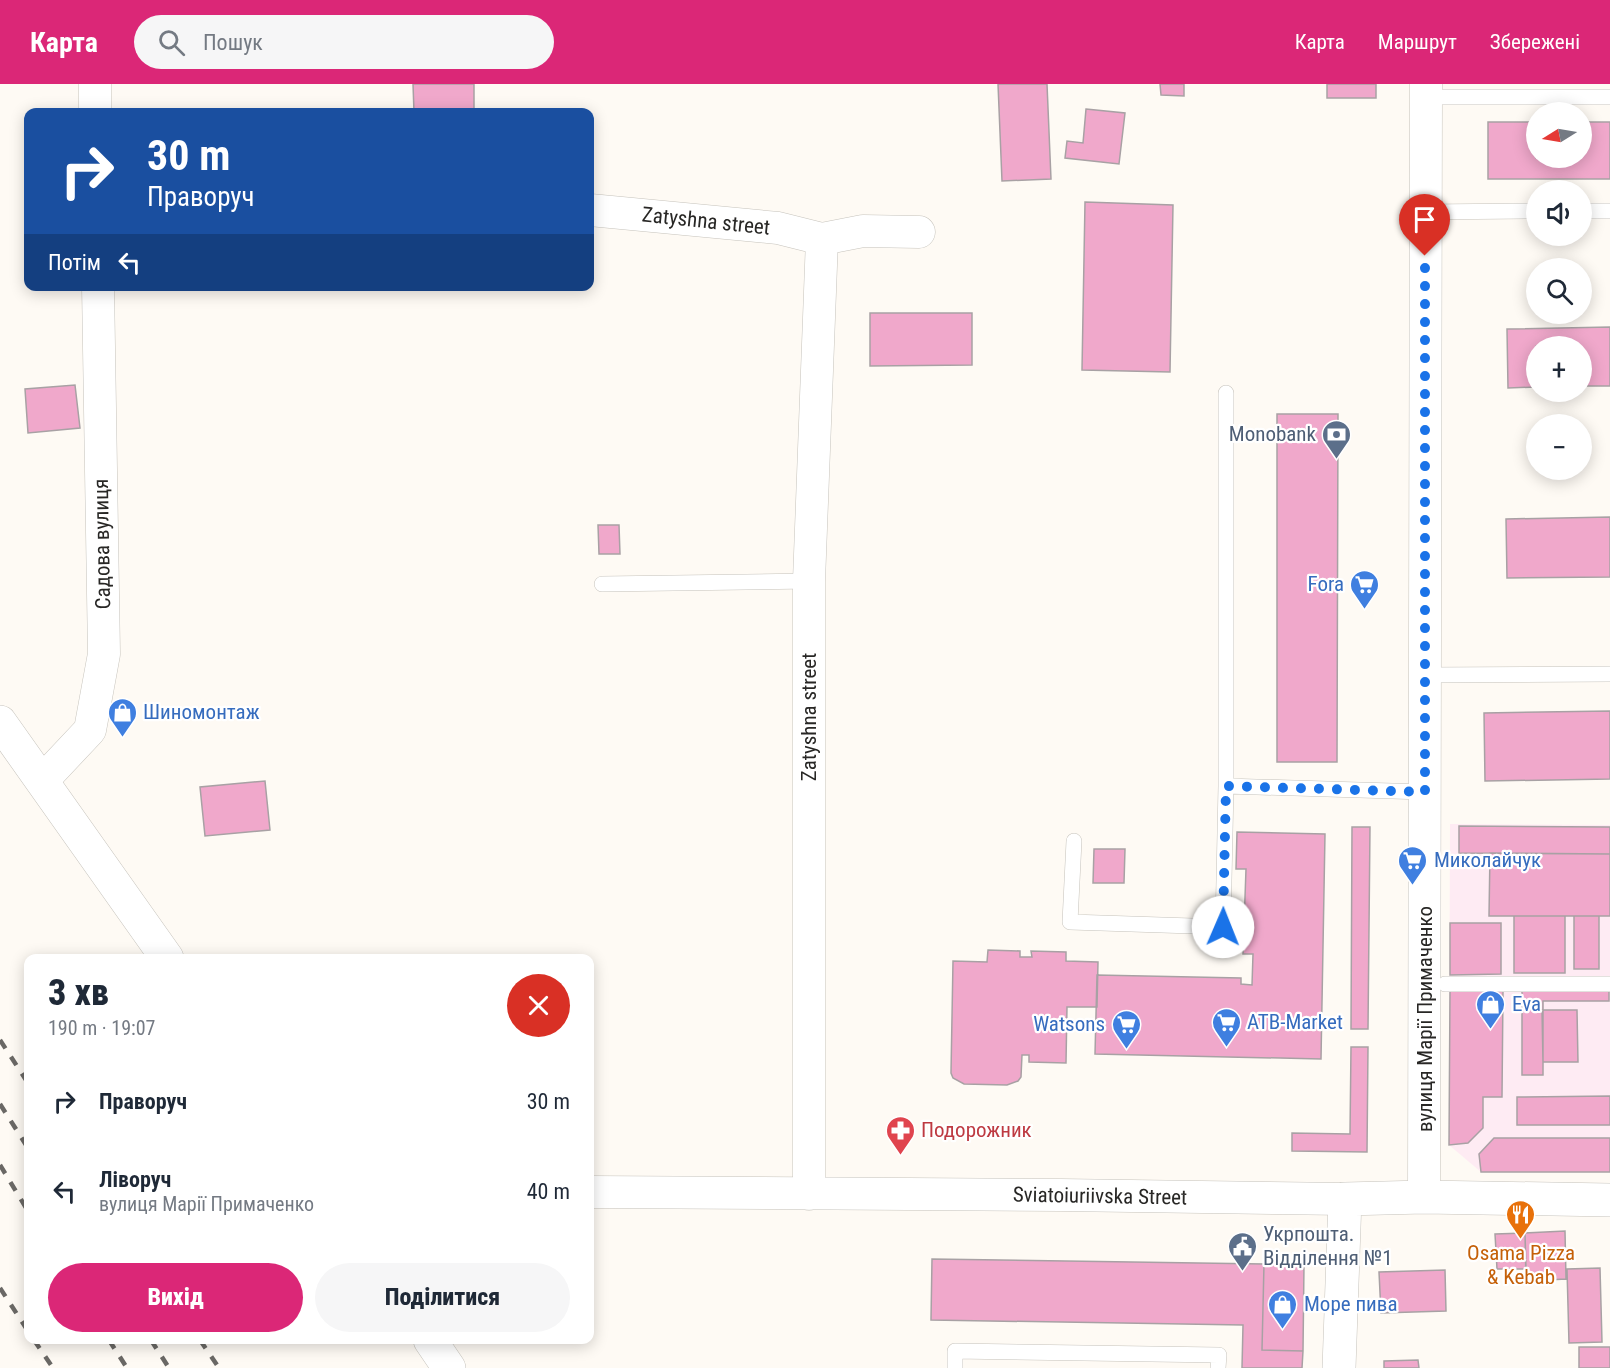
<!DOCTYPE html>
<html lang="uk">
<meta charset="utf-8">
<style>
body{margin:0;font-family:"Roboto Condensed",sans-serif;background:#f6f6f7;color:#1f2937;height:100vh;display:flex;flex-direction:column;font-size:22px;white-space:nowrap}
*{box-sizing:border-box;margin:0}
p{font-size:20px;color:#747a83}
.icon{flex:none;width:33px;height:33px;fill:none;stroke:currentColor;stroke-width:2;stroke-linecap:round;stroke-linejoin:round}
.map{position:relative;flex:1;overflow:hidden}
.details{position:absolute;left:24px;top:870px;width:570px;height:390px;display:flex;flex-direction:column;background:#fff;border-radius:12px;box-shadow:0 3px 15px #0003}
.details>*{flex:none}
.guide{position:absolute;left:24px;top:24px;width:570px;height:183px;border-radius:12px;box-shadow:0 3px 15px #0003;background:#1a4fa0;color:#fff;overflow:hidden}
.needle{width:39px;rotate:259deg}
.buttons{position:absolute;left:1526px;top:18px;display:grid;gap:12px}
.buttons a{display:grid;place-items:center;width:66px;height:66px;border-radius:50%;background:#fff;box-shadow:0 3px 15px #0003;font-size:30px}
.pin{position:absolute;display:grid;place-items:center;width:51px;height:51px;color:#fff;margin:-62px -26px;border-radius:50% 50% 50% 0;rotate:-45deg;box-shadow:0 0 6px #0007}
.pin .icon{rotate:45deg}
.me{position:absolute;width:66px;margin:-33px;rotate:1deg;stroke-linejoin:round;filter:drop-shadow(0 0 4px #0008)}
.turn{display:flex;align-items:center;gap:21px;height:126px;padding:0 24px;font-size:27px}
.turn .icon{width:78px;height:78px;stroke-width:2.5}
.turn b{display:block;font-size:42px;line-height:51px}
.then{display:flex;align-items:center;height:57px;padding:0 24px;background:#0003;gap:12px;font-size:22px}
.round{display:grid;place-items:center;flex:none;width:63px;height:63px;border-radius:32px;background:#f6f6f7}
.headline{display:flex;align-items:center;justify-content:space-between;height:102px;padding:0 24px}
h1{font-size:36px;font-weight:800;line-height:45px}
.button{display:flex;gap:12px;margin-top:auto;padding:12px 24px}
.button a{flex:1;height:69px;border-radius:36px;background:#db2777;color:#fff;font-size:24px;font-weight:800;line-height:69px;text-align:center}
.button a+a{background:#f6f6f7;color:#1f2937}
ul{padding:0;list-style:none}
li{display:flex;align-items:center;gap:18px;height:90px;padding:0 24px}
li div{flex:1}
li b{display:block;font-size:22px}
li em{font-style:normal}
header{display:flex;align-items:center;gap:36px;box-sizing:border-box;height:84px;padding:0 30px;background:#db2777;color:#fff}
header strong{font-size:28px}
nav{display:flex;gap:33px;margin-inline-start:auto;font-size:21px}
.search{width:420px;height:54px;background:#f6f6f7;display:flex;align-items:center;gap:15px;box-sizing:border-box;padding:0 21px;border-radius:33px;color:#747a83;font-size:22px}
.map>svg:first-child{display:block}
.commercial{fill:#feebf3}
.building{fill:#f0a8cb;stroke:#a8a1a4;stroke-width:1.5}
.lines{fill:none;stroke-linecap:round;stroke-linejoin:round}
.lane-casing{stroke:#c6c3bc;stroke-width:16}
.street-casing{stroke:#c6c3bc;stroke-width:33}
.secondary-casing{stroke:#c6c3bc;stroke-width:34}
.lane{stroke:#fff;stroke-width:15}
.street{stroke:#fff;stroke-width:32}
.secondary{stroke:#fff;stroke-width:33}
.rail{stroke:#6a6865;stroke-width:4.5;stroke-dasharray:10 10;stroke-linecap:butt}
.route{stroke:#1a73e8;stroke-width:10;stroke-dasharray:0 18}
.labels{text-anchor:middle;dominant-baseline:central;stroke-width:4.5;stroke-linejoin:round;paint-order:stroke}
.street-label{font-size:21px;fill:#282725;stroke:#fff}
.service-label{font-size:21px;fill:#4e5e75;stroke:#fff;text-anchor:end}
.shop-label{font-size:21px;fill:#366cbe;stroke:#fff;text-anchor:start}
.health-label{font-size:21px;fill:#be3a42;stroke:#fff;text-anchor:start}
.food-label{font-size:21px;fill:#c56008;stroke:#fff}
</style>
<header>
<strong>Карта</strong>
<div class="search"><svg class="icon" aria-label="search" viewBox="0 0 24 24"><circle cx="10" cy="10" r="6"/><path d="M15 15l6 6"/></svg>Пошук</div>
<nav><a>Карта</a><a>Маршрут</a><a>Збережені</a></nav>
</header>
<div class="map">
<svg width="1610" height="1284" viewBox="0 0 1610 1284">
<rect width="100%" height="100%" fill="#fefaf4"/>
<!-- commercial -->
<path class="commercial" d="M1450,740l160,1v347h-129l-32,-27z"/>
<!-- building -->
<path class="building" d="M413,0h61v28h-60z
M998,0h49l4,95 -49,2z
M1160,0h24v12l-23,-1z
M1327,0h49v14h-49z
M1086,25l39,4 -6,51 -54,-6 2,-17 16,2z
M1488,38h48v36h45v-36h29v57h-122z
M1085,118l88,3 -3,167 -88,-2z
M870,229h102v52l-102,1z
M1610,243v59h-29v-40h-45v41l-28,1 -1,-59z
M75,301l5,43 -52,5 -3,-44z
M1277,330h61l-1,348h-60z
M1610,433v60l-103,1 -1,-59z
M598,441h21l1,29h-21z
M1610,627v68l-125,2 -1,-68z
M265,697l5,49 -65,6 -5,-49z
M1459,742l151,1v27l-151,-1z
M1352,743h18l-2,202h-17z
M1237,748l88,2 -4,225 -226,-5 2,-79 144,3v6l11,1 1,-31h-10l3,-85h-10z
M1094,765h31l-1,34h-31z
M1490,769l120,1v62h-121z
M1514,832h51v57h-51z
M1574,832h25v53h-25z
M1450,839h51v51l-51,1z
M988,866l32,1v6h12l-1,-6 35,1v9l32,1 -1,45h-30l-1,56 -37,-1v-7h-7l-1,22 -3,4 -11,4 -43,-1 -11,-6 -2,-5 2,-112 34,1z
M1522,905h87v12h-66v74h-21z
M1450,907h53l-1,106h-19v31l-15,15 -19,2z
M1542,926h35l1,52h-35z
M1351,963h17l-1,105 -75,-1v-18l58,1z
M1610,1012v29h-93v-28z
M1494,1054h116v34h-129l-2,-18z
M1565,1147l1,48 -40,2 -1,-48z
M1525,1149l1,36h-29l-2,-35z
M932,1175l332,5 -2,86 41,1 -1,17h-60l1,-43 -312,-5z
M1264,1180l40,1 -1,86 -41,-1z
M1600,1184l2,74 -33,1 -2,-74z
M1445,1186l1,41 -65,2 -2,-41z
M1579,1263h31v21h-31z
M1418,1276l1,8h-35v-7z"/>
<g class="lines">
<defs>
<path id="lane" d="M1426,13h184
M1581,127h29
M1425,128l111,-1
M1226,309v393l199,6
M602,500l207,-3
M1425,591l185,-1
M1074,757l-4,81 153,5 3,-141
M1445,900h165
M955,1284v-17l264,4 -1,13"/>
<path id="street" d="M95,0v28
M590,126l188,18 44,11 41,-8 56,1
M42,697l48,-51 14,-76 -6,-368
M590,1108l471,3 284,4
M809,1110v-613l13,-342
M1424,1113l2,-1113"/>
<path id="secondary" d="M0,638l167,236
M430,1256l19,28
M1339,1284l6,-169 79,-2 186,3"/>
</defs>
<!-- lane casing -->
<use href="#lane" class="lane-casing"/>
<!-- street casing -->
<use href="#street" class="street-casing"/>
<!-- secondary casing -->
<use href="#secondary" class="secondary-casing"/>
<!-- lane -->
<use href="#lane" class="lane"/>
<!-- street -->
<use href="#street" class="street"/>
<!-- secondary -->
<use href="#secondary" class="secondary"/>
<!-- rail -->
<path class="rail" d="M0,956l28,43
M0,1020l28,44
M0,1081l28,46
M0,1204l28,43
M34,1256l19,28
M109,1256l18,28
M151,1256l18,28
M200,1256l19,28"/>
</g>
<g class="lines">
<!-- route -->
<path class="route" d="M1223,843l3,-141 199,6v-536"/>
</g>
<!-- icons -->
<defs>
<symbol id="bank-pin" viewBox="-11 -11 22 30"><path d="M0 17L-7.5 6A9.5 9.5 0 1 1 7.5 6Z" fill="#5c6f8a" stroke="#fff"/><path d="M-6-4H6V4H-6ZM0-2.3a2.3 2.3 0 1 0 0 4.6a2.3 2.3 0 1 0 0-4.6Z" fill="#fff"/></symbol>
<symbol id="supermarket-pin" viewBox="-11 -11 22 30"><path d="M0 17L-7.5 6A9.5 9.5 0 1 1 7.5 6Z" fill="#3f7fe0" stroke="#fff"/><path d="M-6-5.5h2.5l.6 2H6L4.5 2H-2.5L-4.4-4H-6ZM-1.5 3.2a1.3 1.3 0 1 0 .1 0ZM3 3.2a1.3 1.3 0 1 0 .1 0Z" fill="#fff"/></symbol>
<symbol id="shop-pin" viewBox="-11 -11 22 30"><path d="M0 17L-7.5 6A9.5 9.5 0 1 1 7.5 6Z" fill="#3f7fe0" stroke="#fff"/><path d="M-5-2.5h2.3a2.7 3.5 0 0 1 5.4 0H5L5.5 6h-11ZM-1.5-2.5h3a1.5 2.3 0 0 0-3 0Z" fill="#fff"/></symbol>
<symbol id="pharmacy-pin" viewBox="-11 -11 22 30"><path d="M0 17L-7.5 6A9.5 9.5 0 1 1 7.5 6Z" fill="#e0444e" stroke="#fff"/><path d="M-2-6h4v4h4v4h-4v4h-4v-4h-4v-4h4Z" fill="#fff"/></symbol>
<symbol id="restaurant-pin" viewBox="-11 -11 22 30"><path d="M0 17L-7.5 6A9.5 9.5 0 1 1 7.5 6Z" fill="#e8710a" stroke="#fff"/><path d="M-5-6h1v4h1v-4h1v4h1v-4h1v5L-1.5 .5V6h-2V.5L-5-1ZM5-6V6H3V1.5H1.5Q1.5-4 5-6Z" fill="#fff"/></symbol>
<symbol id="civic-pin" viewBox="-11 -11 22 30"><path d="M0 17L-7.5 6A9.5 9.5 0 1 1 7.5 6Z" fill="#5c6f8a" stroke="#fff"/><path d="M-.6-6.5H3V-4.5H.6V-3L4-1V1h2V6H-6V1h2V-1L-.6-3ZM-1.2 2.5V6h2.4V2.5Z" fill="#fff"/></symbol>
</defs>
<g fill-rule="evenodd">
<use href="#bank-pin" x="1320" y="334" width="33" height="45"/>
<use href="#supermarket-pin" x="1348" y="484" width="33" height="45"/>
<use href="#shop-pin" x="106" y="612" width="33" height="45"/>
<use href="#supermarket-pin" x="1396" y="760" width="33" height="45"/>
<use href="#shop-pin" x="1474" y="904" width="33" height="45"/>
<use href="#supermarket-pin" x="1210" y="922" width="33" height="45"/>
<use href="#supermarket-pin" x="1110" y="924" width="33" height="45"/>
<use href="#pharmacy-pin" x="884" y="1030" width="33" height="45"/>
<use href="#restaurant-pin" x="1504" y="1114" width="33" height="45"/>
<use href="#civic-pin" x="1226" y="1146" width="33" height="45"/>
<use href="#shop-pin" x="1266" y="1204" width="33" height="45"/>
</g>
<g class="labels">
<!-- street labels -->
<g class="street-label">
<text transform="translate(706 137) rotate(6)">Zatyshna street</text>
<text transform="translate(102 460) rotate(-91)">Садова вулиця</text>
<text transform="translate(809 633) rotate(-90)">Zatyshna street</text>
<text transform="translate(1425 935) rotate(-90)">вулиця Марії Примаченко</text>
<text transform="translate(1100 1112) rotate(1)">Sviatoiuriivska Street</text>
</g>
<!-- service labels -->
<g class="service-label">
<text x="1316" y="350">Monobank</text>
<text x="1263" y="1150" text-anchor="start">Укрпошта.<tspan x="1263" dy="24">Відділення №1</tspan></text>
</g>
<!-- shop labels -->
<g class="shop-label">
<text x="1344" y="500" text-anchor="end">Fora</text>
<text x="143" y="628">Шиномонтаж</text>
<text x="1434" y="776">Миколайчук</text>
<text x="1512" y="920">Eva</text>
<text x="1247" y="938">ATB-Market</text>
<text x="1105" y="940" text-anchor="end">Watsons</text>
<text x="1304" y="1220">Море пива</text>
</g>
<!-- health labels -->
<g class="health-label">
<text x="921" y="1046">Подорожник</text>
</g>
<!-- food labels -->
<g class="food-label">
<text x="1521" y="1169">Osama Pizza<tspan x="1521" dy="24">&amp; Kebab</tspan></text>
</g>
</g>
</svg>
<div class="buttons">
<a><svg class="needle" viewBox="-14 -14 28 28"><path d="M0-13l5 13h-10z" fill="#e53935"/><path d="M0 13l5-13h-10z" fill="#747a83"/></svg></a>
<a><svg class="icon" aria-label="sound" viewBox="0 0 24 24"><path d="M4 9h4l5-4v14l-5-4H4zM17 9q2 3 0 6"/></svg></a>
<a><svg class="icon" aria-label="search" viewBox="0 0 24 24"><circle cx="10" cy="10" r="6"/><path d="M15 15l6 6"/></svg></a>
<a>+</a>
<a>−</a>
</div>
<div class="pin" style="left:1425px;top:172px;background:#d93025"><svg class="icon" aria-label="arrive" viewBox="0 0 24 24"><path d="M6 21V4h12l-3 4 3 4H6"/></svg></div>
<svg class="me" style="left:1223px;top:843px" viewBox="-20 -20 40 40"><circle r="19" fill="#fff"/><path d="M0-13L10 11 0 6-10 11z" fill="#1a73e8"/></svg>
<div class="guide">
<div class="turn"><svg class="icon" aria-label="right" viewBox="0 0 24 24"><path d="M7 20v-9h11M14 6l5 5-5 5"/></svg><div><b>30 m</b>Праворуч</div></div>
<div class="then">Потім<svg class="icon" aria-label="left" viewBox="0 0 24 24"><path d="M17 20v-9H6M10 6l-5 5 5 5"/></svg></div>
</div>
<section class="details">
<div class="headline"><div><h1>3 хв</h1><p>190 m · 19:07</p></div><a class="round" style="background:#d93025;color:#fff"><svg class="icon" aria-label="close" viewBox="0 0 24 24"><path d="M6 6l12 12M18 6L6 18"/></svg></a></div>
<ul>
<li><svg class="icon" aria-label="right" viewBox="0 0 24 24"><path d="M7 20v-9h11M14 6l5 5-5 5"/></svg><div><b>Праворуч</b></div><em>30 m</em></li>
<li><svg class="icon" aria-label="left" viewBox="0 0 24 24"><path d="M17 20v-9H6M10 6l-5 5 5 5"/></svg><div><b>Ліворуч</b><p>вулиця Марії Примаченко</p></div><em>40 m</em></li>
</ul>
<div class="button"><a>Вихід</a><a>Поділитися</a></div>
</section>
</div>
